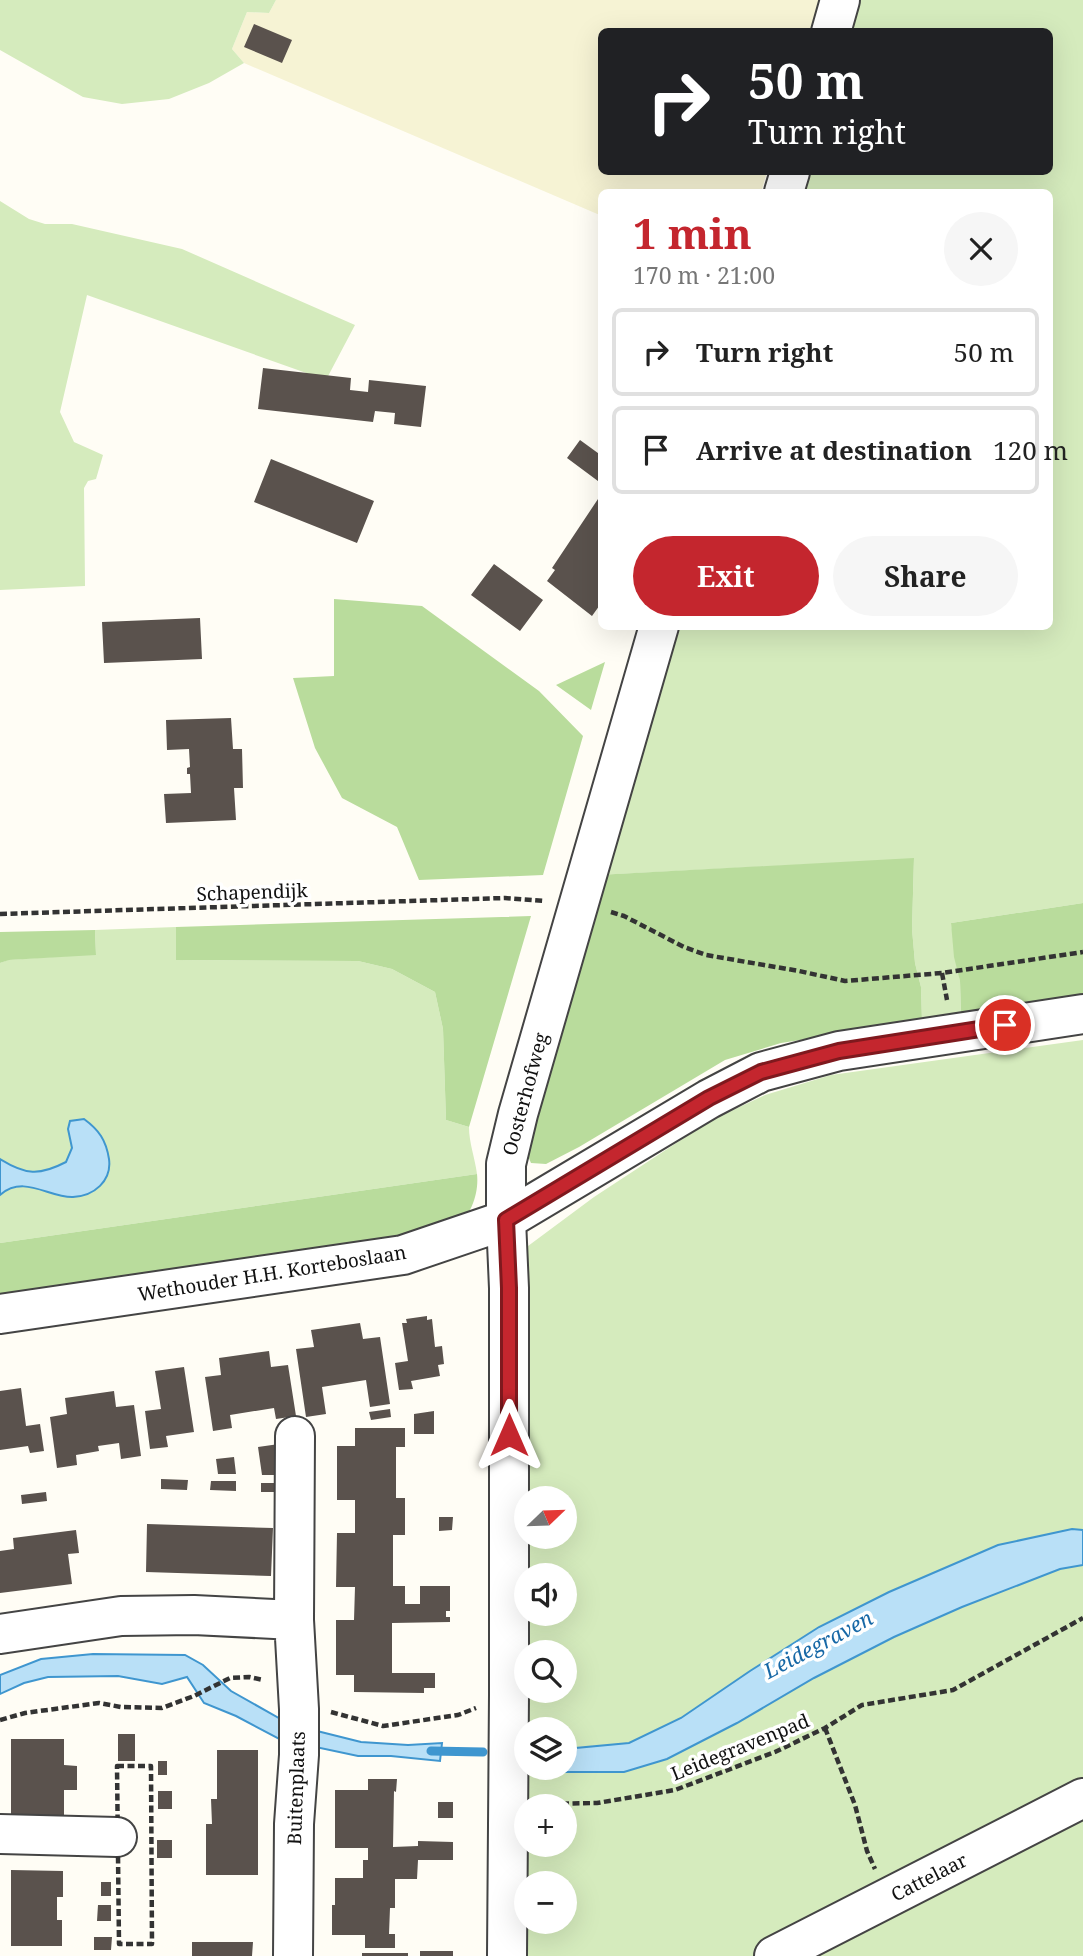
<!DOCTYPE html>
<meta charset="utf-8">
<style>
body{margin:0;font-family:"Noto Serif",serif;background:#f6f6f6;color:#222;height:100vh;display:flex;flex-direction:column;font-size:26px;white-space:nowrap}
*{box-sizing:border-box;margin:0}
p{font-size:23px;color:#767676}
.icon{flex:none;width:38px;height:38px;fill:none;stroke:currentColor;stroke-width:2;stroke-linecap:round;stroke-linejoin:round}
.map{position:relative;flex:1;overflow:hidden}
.panel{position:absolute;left:598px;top:189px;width:455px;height:441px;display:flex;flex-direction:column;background:#fff;border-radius:10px;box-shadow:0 7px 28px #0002}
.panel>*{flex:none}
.banner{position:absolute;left:598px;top:28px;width:455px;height:147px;border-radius:10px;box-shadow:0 7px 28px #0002;background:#202124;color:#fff;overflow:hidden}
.needle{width:46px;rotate:67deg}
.buttons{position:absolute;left:514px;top:1486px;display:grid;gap:14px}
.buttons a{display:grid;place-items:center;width:63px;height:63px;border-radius:50%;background:#fff;box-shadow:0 7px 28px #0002;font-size:35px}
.pin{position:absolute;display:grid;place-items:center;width:60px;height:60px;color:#fff;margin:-30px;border:4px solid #fff;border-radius:50%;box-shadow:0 2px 7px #0007}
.me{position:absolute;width:77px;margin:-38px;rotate:0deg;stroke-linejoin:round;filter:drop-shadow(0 0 5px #0008)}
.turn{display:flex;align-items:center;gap:24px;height:147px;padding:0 35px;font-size:32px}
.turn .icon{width:91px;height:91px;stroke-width:2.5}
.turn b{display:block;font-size:49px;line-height:60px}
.round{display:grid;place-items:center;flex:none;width:74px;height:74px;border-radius:37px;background:#f6f6f6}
.summary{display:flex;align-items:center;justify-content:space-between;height:119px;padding:0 35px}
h1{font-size:42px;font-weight:700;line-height:52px;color:#c4262e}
.cta{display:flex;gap:14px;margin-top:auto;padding:14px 35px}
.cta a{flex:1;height:80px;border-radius:42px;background:#c4262e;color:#fff;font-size:28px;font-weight:700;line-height:80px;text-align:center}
.cta a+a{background:#f6f6f6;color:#222}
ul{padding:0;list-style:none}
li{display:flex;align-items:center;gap:21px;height:88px;margin:0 14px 10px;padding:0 21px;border:4px solid #e0e0e0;border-radius:10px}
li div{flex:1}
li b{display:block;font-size:26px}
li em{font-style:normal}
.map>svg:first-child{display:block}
.farmland{fill:#f6f3d4}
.green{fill:#d5ebbd;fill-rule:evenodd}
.forest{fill:#b9dc9c}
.water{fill:#b9e0f7;stroke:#3f96cf;stroke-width:2}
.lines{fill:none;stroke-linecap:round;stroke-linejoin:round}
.stream{stroke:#3f96cf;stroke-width:9}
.building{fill:#5a524d}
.minor-casing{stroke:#444;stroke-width:42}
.path{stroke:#333;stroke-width:4.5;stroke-dasharray:7 3.5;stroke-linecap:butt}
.minor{stroke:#fff;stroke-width:38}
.route-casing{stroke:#7f191e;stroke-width:18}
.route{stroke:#c4262e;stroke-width:12}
.labels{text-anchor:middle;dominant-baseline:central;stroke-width:7;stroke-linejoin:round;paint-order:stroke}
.street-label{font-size:19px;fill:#111;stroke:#fff}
.water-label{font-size:21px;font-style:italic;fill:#1768a6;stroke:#fff}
</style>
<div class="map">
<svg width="1083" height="1956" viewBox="0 0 1083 1956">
<rect width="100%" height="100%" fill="#fffdf5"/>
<!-- farmland -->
<path class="farmland" d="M276,0h548l-11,31 -211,1v140h165l-6,20h-159v24l-358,-153 -12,-14 15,-37 22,1z"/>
<!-- green -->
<path class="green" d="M0,0h276l-7,13 -22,-1 -15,37 12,14 -35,20 -40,16 -47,5 -39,-7 -83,-47z
M848,0h235v903l-132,20 9,58 1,34 -39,6 -1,-34 -6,-24 -3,-34 2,-70 -317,16 69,-248 384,-1v-434h-264l5,-20h259v-140l-212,-1z
M0,201l29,18 16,5h27l110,25 173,76 -29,55 -239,-85 -27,117 14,30 29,13 -7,24 -8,2 -4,7 1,98 -85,4z
M176,927l1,33 181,1 34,8 43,23 8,37 3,91 23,7c0,16 6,31 8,47l-477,69v-48l5,-5 18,-4 69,7 -24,-64 4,19 -6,14c-27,14 -40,13 -66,-3v-196l8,-3 88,-6 -1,-24z
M1083,1040v490l-11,-1 -74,16 -109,47 -70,35 -69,44 -69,47 -52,25 -64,5v-19h-38l-3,-480 70,-52 93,-61 29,-18 49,-23 66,-20zM527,1498h38v38h-38zM527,1575h38v39h-38zM527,1652h38v38h-38z
M1083,1565v391h-567l3,-177 22,-9 1,2 125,-13 70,-36 77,-45 80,-41 68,-30 98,-38zM527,1806h38v38h-38zM527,1883h38v39h-38z"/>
<!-- forest -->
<path class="forest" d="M334,599l88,7 117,85 44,45 -40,139 -124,5 -22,-53 -55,-29 -27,-50 -22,-70 41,-2z
M605,662l-14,48 -35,-25z
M914,858l-2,71 3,34 6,24 1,34 -141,22 -56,17 -146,87 -33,17 -15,-1 -7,-16 73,-272z
M1083,903v95l-122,17 -1,-34 -6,-24 -3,-34z
M531,916l-62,211 -23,-7 -3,-91 -8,-37 -43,-23 -34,-8 -182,-1v-33z
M95,930l1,25 -87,5 -9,3v-31z
M477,1174c2,18 -5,42 -22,52 -8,5 -19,7 -28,10l-427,64v-57z"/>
<!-- water -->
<path class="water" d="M84,1119c15,11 22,21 25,40 3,22 -15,37 -36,38 -24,1 -49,-23 -73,-2v-36c26,16 39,17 66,3l6,-14 -4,-19 2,-8z
M1072,1529l11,1v35l-23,4 -98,38 -68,30 -80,41 -77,45 -70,36 -43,13h-82l-1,-4h24v-19l64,-6 52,-25 69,-47 69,-44 70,-35 109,-47z
M93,1654l92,1 18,10 28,26 53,30 -1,20 -47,-25 -32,-13 -17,-26 -25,7 -44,-8 -70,1 -24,6 -24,11v-19l41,-16z
M305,1728l56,14 47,3 34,-2 -2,18 -49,-5h-33l-52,-11z"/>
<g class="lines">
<!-- stream -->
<path class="stream" d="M431,1751l52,1"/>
</g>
<!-- building -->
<path class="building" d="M254,24l38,16 -10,23 -38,-16z
M263,368l88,10 -1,12 18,2 1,-12 57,6 -5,41 -27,-3 1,-11 -20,-2 -2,11 -115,-13z
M580,440l22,16v28l-35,-26z
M271,459l103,42 -17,42 -103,-41z
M598,499l4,4v99l-10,14 -45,-35 8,-11 -3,-2z
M494,564l49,36 -23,31 -49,-36z
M200,618l2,41 -98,4 -2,-41z
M231,718l2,31h9l1,39h-9l2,32 -70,3 -2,-29 27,-1 -1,-19h-3v-6l3,-1 -1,-18 -22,1 -1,-30z
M427,1316v4l5,-1 3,28 7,-1 2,18 -6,1 2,11 -29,5 2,8 -14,1 -4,-27 13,-2 -6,-38h5l-1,-4z
M360,1323l3,16 17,-2 10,67 -20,3 -4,-27 -44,7 4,27 -20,3 -10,-68 18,-2 -3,-17z
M269,1351l2,16 17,-2 8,51 -20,3 -2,-11 -44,7 2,13 -19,3 -8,-54 16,-2 -2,-17z
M184,1367l10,65 -28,4 2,11 -18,2 -5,-38 16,-2 -6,-38z
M21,1388l5,38 14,-2 4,27 -14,2 -2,-7 -28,4v-59z
M114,1391l2,16 18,-2 7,51 -20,3 -2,-16 -21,3 1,5 -23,4 1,10 -20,3 -7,-51 17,-3 -2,-16z
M390,1409l1,8 -20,3 -2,-8z
M434,1411v23h-20v-20z
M355,1428h50v19h-9v51h9v37h-12v51h12v18h15v-18h30v25h-4v6h4v5l-58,1v50h43v15h-11v5l-70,-1v-17h-18v-55h18l1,-33h-19l1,-54h18v-33h-18v-54h18z
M286,1443v32h-24l-4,-28z
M234,1457l2,17h-18l-2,-15z
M161,1479l27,1 -1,10 -26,-1z
M211,1481h25v10l-26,-1z
M261,1483h13v9h-13z
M46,1492l1,9 -25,3 -1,-9z
M439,1517h14l-1,13 -13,1z
M147,1524l126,4 -2,48 -125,-4z
M76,1530l3,23 -11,1 4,30 -72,9v-42l14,-2 -1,-11z
M118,1734h17v27h-17z
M11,1739h53v26l13,1v24h-13v26l-53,-1z
M217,1750h41v125h-52v-51h6l-1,-25h6z
M158,1761h9v14h-9z
M368,1779h29l-1,13 -2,-1 -1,56 25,-1v-5l35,1v18h-35l-1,19h-22v29h-5l-1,26h6v14h-30v-13h-33v-30h3v-27h28v-18h5v-12h-33v-58h33z
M158,1791h14v18h-14z
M438,1802h15v16h-15z
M157,1840h15v18h-15z
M11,1870l52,1v26h-6v23h5v26h-51z
M101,1882h10v14h-10z
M98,1905h13v16h-14z
M94,1937h18l-1,13h-17z
M192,1942h61l-1,14h-60z
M420,1951h33v5h-33z
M362,1953h46v3h-46z"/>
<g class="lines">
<defs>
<path id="minor" d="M831,32l9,-32
M784,192l6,-20
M0,1314l403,-59 103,-35 203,-121 52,-27 78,-21 244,-37
M0,1634l121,-18 73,-1 100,5
M0,1834l117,3
M293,1956l1,-132 5,-69v-46l-5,-89 1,-184
M507,1956l2,-261v-407l-3,-68v-56l12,-50 141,-488
M774,1956l309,-158"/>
</defs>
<!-- minor casing -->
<use href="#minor" class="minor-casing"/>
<!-- path -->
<path class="path" d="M611,912l13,4 60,31 22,8 93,16 46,10 97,-8 141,-21
M0,914l505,-16 39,3
M942,973l5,27
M331,1712l52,14 75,-11 18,-7
M0,1720l25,-7 74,-10 22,4 41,1 32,-12 36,-18 19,-1 14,3
M825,1728l30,77 12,46 8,18
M117,1766h34l1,178h-33z
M541,1804l56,-1 78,-13 100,-38 50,-24 37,-23 91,-15 130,-72"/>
<!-- minor -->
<use href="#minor" class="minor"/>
</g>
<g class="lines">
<defs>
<path id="route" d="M509,1435v-147l-3,-68 203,-122 52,-26 78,-21 166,-26"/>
</defs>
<!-- route casing -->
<use href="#route" class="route-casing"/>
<!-- route -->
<use href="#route" class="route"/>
</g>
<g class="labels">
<!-- street labels -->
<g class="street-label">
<text transform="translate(252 892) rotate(-2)">Schapendijk</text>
<text transform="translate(525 1094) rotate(-75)">Oosterhofweg</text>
<text transform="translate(272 1273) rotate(-9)">Wethouder H.H. Korteboslaan</text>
<text transform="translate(740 1747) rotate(-22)">Leidegravenpad</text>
<text transform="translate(296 1788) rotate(-88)">Buitenplaats</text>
<text transform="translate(929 1877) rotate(-27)">Cattelaar</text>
</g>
<!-- water labels -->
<g class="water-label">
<text transform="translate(818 1644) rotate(-28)">Leidegraven</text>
</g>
</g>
</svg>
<div class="buttons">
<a><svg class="needle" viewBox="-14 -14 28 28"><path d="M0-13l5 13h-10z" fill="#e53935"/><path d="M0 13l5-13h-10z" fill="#767676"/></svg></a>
<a><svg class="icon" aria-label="sound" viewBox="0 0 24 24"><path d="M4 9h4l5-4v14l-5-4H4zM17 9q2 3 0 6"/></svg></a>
<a><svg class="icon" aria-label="search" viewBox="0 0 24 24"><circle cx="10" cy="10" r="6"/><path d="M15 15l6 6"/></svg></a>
<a><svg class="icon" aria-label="layers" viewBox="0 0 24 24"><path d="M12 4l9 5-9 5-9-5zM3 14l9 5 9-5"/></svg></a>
<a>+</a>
<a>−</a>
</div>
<div class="pin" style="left:1005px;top:1025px;background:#d93025"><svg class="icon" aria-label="arrive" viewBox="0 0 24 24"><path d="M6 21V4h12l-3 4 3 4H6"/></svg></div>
<svg class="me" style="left:509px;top:1435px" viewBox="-20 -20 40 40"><path d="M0-17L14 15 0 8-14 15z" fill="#c4262e" stroke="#fff" stroke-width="4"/></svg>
<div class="banner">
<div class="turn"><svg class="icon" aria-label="right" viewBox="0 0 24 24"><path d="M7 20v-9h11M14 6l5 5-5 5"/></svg><div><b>50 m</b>Turn right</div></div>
</div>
<section class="panel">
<div class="summary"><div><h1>1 min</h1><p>170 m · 21:00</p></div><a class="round"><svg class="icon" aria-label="close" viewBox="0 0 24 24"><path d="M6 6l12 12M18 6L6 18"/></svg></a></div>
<ul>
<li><svg class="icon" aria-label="right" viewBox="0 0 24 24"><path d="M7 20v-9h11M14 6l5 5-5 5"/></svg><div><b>Turn right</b></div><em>50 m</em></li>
<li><svg class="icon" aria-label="arrive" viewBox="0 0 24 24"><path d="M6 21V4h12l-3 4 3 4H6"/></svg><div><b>Arrive at destination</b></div><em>120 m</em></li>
</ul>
<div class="cta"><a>Exit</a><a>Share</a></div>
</section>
</div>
